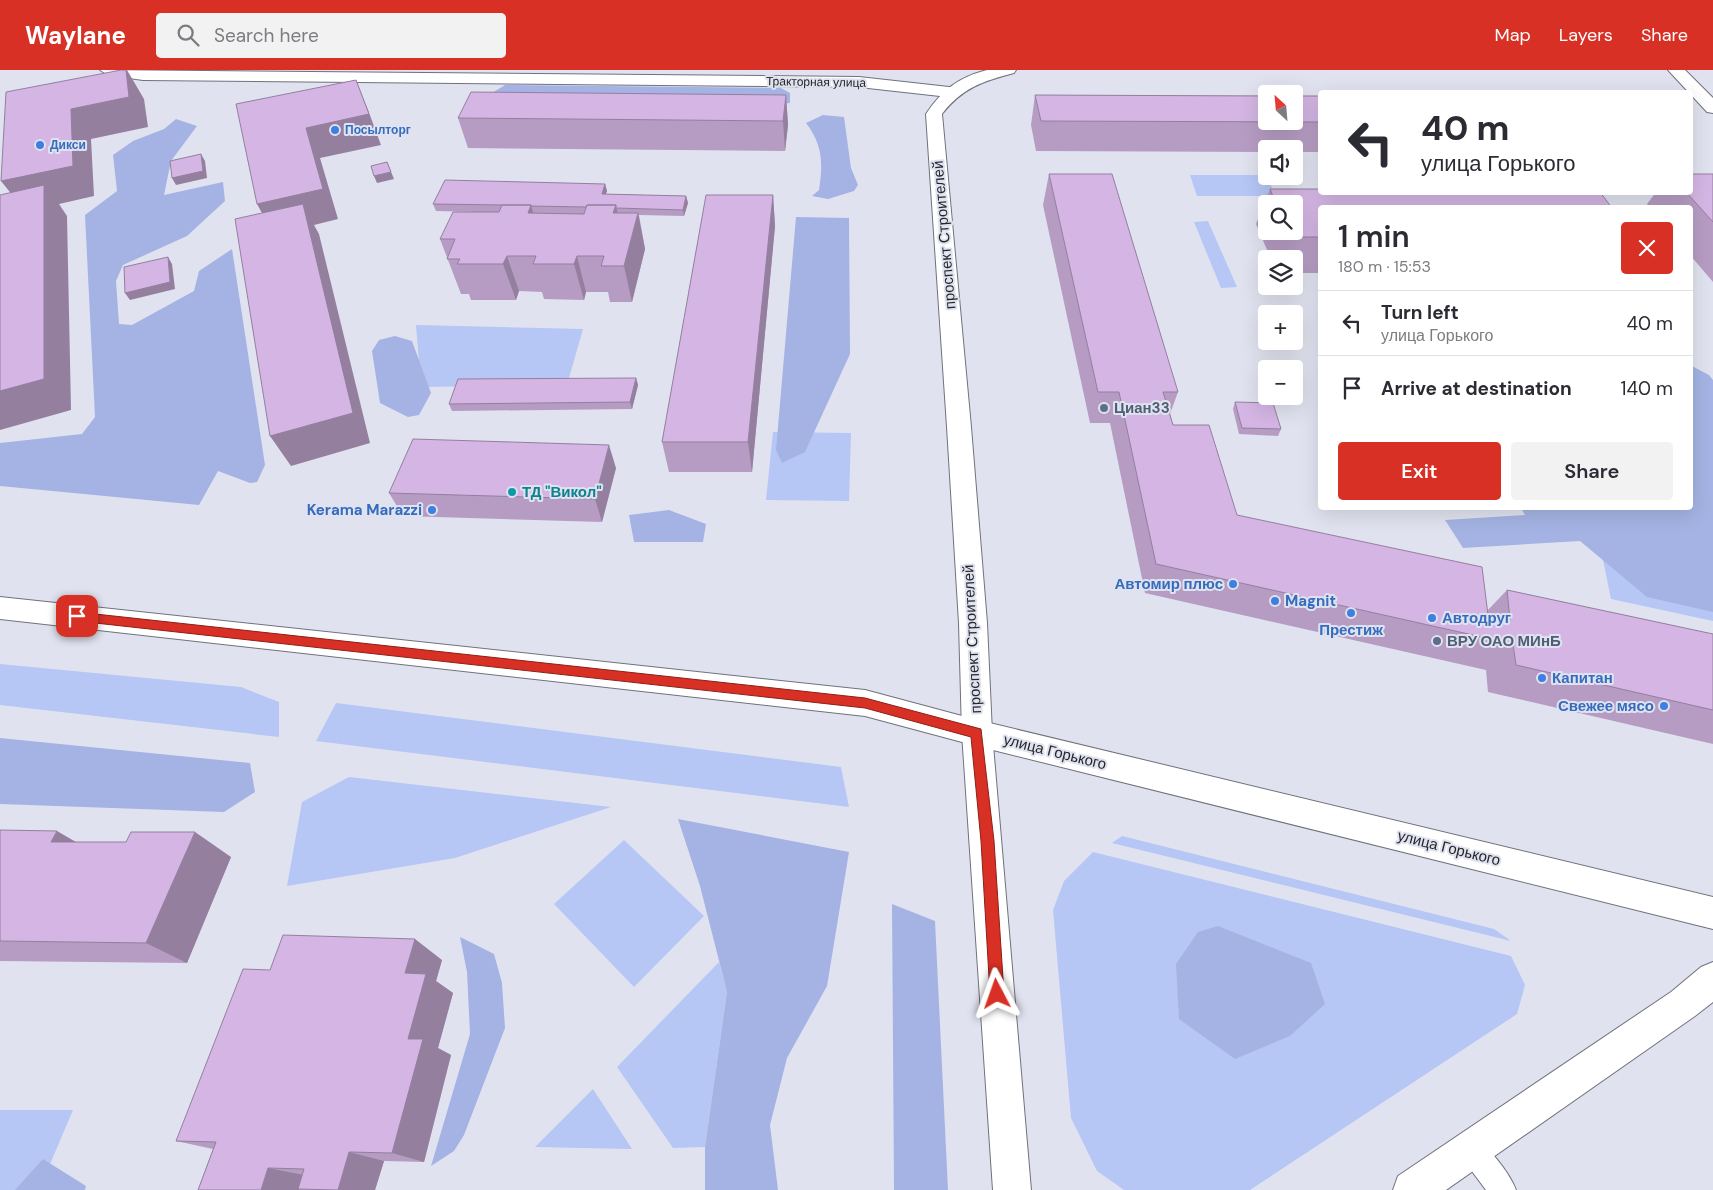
<!DOCTYPE html>
<meta charset="utf-8">
<style>
body{margin:0;font-family:"DM Sans",sans-serif;background:#f2f2f3;color:#2b2b33;height:100vh;display:flex;flex-direction:column;font-size:19px;white-space:nowrap}
*{box-sizing:border-box;margin:0}
p{font-size:16px;color:#7c7c81}
.icon{flex:none;width:28px;height:28px;fill:none;stroke:currentColor;stroke-width:2;stroke-linecap:round;stroke-linejoin:round}
.map{position:relative;flex:1;overflow:hidden}
.panel{position:absolute;left:1318px;top:135px;width:375px;height:305px;display:flex;flex-direction:column;background:#fff;border-radius:5px;box-shadow:0 5px 20px #0002}
.panel>*{flex:none}
.top-card{position:absolute;left:1318px;top:20px;width:375px;height:105px;border-radius:5px;box-shadow:0 5px 20px #0002;background:#fff;color:#2b2b33;overflow:hidden}
.needle{width:32px;rotate:334deg}
.controls{position:absolute;left:1258px;top:15px;display:grid;gap:10px}
.controls a{display:grid;place-items:center;width:45px;height:45px;border-radius:5px;background:#fff;box-shadow:0 5px 20px #0002;font-size:25px}
.pin{position:absolute;display:grid;place-items:center;width:42px;height:42px;color:#fff;margin:-21px;border-radius:10px;box-shadow:0 2px 8px #0006}
.me{position:absolute;width:55px;margin:-28px;rotate:356deg;stroke-linejoin:round;filter:drop-shadow(0 0 4px #0008)}
.turn{display:flex;align-items:center;gap:18px;height:105px;padding:0 20px;font-size:22px}
.turn .icon{width:65px;height:65px;stroke-width:2.5}
.turn b{display:block;font-size:35px;line-height:42px}
.round{display:grid;place-items:center;flex:none;width:52px;height:52px;border-radius:5px;background:#f2f2f3}
.headline{display:flex;align-items:center;justify-content:space-between;height:85px;padding:0 20px}
h1{font-size:30px;font-weight:600;line-height:38px}
.action{display:flex;gap:10px;margin-top:auto;padding:10px 20px}
.action a{flex:1;height:58px;border-radius:5px;background:#d93025;color:#fff;font-size:20px;font-weight:600;line-height:58px;text-align:center}
.action a+a{background:#f2f2f3;color:#2b2b33}
ul{padding:0;list-style:none}
li{display:flex;align-items:center;gap:15px;height:65px;padding:0 20px;border-top:1px solid #e1e1e2}
li div{flex:1}
li b{display:block;font-size:19px}
li em{font-style:normal}
header{display:flex;align-items:center;gap:30px;box-sizing:border-box;height:70px;padding:0 25px;background:#d93025;color:#fff}
header strong{font-size:24px}
nav{display:flex;gap:28px;margin-inline-start:auto;font-size:18px}
.search{width:350px;height:45px;background:#f2f2f3;display:flex;align-items:center;gap:12px;box-sizing:border-box;padding:0 18px;border-radius:5px;color:#7c7c81;font-size:19px}
.map>svg:first-child{display:block}
.green{fill:#b6c6f5}
.forest{fill:#a4b3e3}
.lines{fill:none;stroke-linecap:round;stroke-linejoin:round}
.lane-casing{stroke:#6f727c;stroke-width:2}
.street-casing{stroke:#6f727c;stroke-width:2}
.secondary-casing{stroke:#6f727c;stroke-width:2}
.primary-casing{stroke:#6f727c;stroke-width:2}
.lane{fill:#fff;fill-rule:evenodd}
.street{fill:#fff;fill-rule:evenodd}
.secondary{fill:#fff;fill-rule:evenodd}
.primary{fill:#fff;fill-rule:evenodd}
.wall{fill:#b69cc3;fill-rule:evenodd}
.shaded-wall{fill:#947f9f}
.building{fill:#d4b5e3;stroke:#947f9f}
.route{fill:#d93025;stroke:#8d1f18}
.shop-dot{fill:#3f7fe0;stroke:#e0e3ef;stroke-width:2}
.service-dot{fill:#5c6f8a;stroke:#e0e3ef;stroke-width:2}
.culture-dot{fill:#0f9aa8;stroke:#e0e3ef;stroke-width:2}
.labels{text-anchor:middle;dominant-baseline:central;stroke-width:4;stroke-linejoin:round;paint-order:stroke}
.far-street-label{font-size:12px;fill:#25272b;stroke:#e0e3ef}
.far-shop-label{font-size:12px;font-weight:bold;fill:#366cbe;stroke:#e0e3ef;text-anchor:start}
.street-label{font-size:15px;fill:#25272b;stroke:#e0e3ef}
.service-label{font-size:15px;font-weight:bold;fill:#4e5e75;stroke:#e0e3ef;text-anchor:start}
.culture-label{font-size:15px;font-weight:bold;fill:#0d838f;stroke:#e0e3ef;text-anchor:start}
.shop-label{font-size:15px;font-weight:bold;fill:#366cbe;stroke:#e0e3ef;text-anchor:end}
</style>
<header>
<strong>Waylane</strong>
<div class="search"><svg class="icon" aria-label="search" viewBox="0 0 24 24"><circle cx="10" cy="10" r="6"/><path d="M15 15l6 6"/></svg>Search here</div>
<nav><a>Map</a><a>Layers</a><a>Share</a></nav>
</header>
<div class="map">
<svg width="1713" height="1120" viewBox="0 0 1713 1120">
<rect width="100%" height="100%" fill="#e0e3ef"/>
<!-- green -->
<path class="green" d="M1190,105h76l10,21h-79z
M1208,151l29,66 -16,1 -27,-66z
M416,255l167,4 -16,56 -146,2z
M773,362l78,1 -2,68 -83,-1z
M1602,485l111,23v43l-102,-22z
M0,594l241,23 38,15v35l-279,-32z
M336,633l505,64 8,40 -533,-66z
M349,707l262,30 -156,51 -168,28 15,-84z
M1122,766l372,93 17,12 -399,-98z
M624,770l80,76 -70,71 -80,-83z
M1093,782l418,104 14,29 -8,29 -267,176h-126l-27,-19 -26,-53 -18,-208 11,-29z
M719,892l8,30 -22,155 -32,1 -56,-81z
M593,1019l39,60 -97,-2z
M0,1040h73l-34,80h-39z"/>
<!-- forest -->
<path class="forest" d="M505,15l276,3 9,5v10l-34,4 -269,-11z
M823,45l21,2 7,51 7,17 -4,6 -26,8 -16,-3 7,-6c4,-26 4,-45 -13,-67z
M176,49l21,7 -26,35 -7,34 59,-13 2,19 -38,35 -64,29 -7,16 3,43 13,1 62,-34 5,-20 33,-22 33,216 -8,17 -7,1 -32,-12 -19,34 -199,-19v-43l82,-9 13,-17 -10,-202 32,-24 -4,-36 20,-14 31,-12z
M796,147l53,1 1,136 -45,98 -23,11 -6,-13z
M395,266l17,5 19,52 -12,22 -11,2 -28,-14 -8,-52 7,-11z
M1690,295l19,10 4,5v232l-66,-15 -67,-56 -117,7 -18,-28 80,-5 -4,-7h169z
M669,440l37,14 -3,18h-69l-5,-27z
M0,668l250,25 5,29 -31,20 -224,-8z
M678,749l171,33 -22,134 -40,72 -17,67 8,65h-73v-43l22,-155 -27,-106z
M892,834l43,17 13,269h-54z
M1218,856l93,37 14,41 -35,32 -55,23 -56,-40 -3,-55 22,-32z
M460,867l34,17 8,29 3,45 -41,107 -10,16 -23,15 39,-132 -3,-62z
M43,1089l43,27 -1,4h-70z"/>
<g class="lines">
<defs>
<path id="lane" d="M1471,1066c16,7 39,38 45,54h-30l-24,-32 -4,-9 4,-9z"/>
<path id="street" d="M100,0l759,7 90,10 6,1 2,4 -2,4 -6,1 -90,-10 -716,-7 -35,-5z
M1668,0h17l28,28v15l-6,-1z"/>
<path id="secondary" d="M987,0h29l-2,3c-31,8 -52,15 -72,41l29,313 16,196 5,110 39,457h-38l-31,-457 -3,-110 -12,-196 -21,-313c16,-24 33,-37 61,-44z
M1713,892v40l-18,14 -249,174h-53l5,-14 273,-184 30,-25z"/>
<path id="primary" d="M0,527l865,93 112,30 736,177v32l-736,-183 -112,-30 -865,-97z"/>
</defs>
<!-- lane casing -->
<use href="#lane" class="lane-casing"/>
<!-- street casing -->
<use href="#street" class="street-casing"/>
<!-- secondary casing -->
<use href="#secondary" class="secondary-casing"/>
<!-- primary casing -->
<use href="#primary" class="primary-casing"/>
<!-- lane -->
<use href="#lane" class="lane"/>
<!-- street -->
<use href="#street" class="street"/>
<!-- secondary -->
<use href="#secondary" class="secondary"/>
<!-- primary -->
<use href="#primary" class="primary"/>
</g>
<!-- wall -->
<path class="wall" d="M786,25l2,30 -3,26 -317,-3 -10,-30z
M1035,25l285,1v56h-26v-3h-28v3l-230,-1 -5,-26z
M1049,104l129,218 -8,22 3,11 64,90 250,96 20,-21 206,44v110l-225,-52 -2,-22 -341,-77 -35,-170h-20l-47,-218z
M1713,104v108l-23,-27v-47h-40l-3,-4 9,-12h34z
M605,114l2,7 -1,3 80,2 2,7 -4,13 -45,-1 6,34 -13,53h-22l-2,-10h-22l-2,8 -40,-1 -2,-7 -23,-1 -3,9h-45l-2,-6h-8l-21,-55 34,-27 -38,-1 -3,-7z
M1270,119l50,19v65h-26v-14h-23l-15,-35zM1266,134h28v27h-28z
M773,125l2,31 -23,246h-83l-7,-30z
M636,308l2,7 -6,24 -180,2 -3,-7z
M1235,332l46,27 -3,7 -39,-2 -6,-25z
M616,398l-14,54 -199,-6 -14,-23z
M0,760l76,12 155,15 -44,106 -187,-2z
M442,890l-6,21 17,12 -15,55 13,7 -27,107 -40,-1 -9,29h-177l15,-41 -37,-8z"/>
<!-- shaded-wall -->
<path class="shaded-wall" d="M127,0l17,29 4,28 -57,12 3,57 -35,8 8,12 4,194 -71,20v-39l25,-180 -24,-30 70,-72z
M356,10l12,30 13,35 -61,13 18,61 -24,6 5,9 51,209 -79,23 -21,-30 4,-201 -17,-31 49,-76z
M786,25l2,30 -3,26 -2,-30z
M201,84l4,7 2,17 -31,7 -4,-7z
M387,92l7,17 -17,4 -3,-7z
M605,114l2,7 -4,10 -1,-7z
M773,125l2,31 -23,246 -4,-30z
M686,126l2,7 -4,13 -1,-6z
M531,135l10,35 -13,-27z
M616,135l7,36 -10,-28z
M638,143l7,36 -13,53 -8,-36z
M507,186l12,35 -3,9 -13,-36z
M577,186l9,36 -2,8 -10,-36z
M168,187l4,7 3,25 -45,11 -5,-7z
M636,308l2,7 -6,24 -2,-7z
M609,375l7,23 -14,54 -7,-23z
M57,761l43,25 -49,-14z
M195,762l36,25 -44,106 -41,-20z
M415,869l27,21 -6,21 17,12 -15,55 13,7 -27,107 -32,-9 16,-114 -3,-66z
M349,1082l35,9 -9,29h-37z
M268,1098l41,8 -11,13 4,1h-41z"/>
<!-- building -->
<path class="building" d="M121,0h5l3,27 -58,12 2,57 -72,15 5,-89z
M356,10l13,34 -63,14 17,61 -66,15 -21,-100z
M471,22l315,3 -3,26 -325,-3z
M1035,25l231,1v25h28v-25h26v26l-279,-1z
M201,84l2,17 -31,7 -2,-17z
M387,92l4,10 -17,4 -3,-10z
M1049,104h63l66,218h-15l10,33h36l28,90 245,52 6,48 22,5 -3,-30 206,44v76l-197,-45 -3,-21 -357,-80 -37,-172h-21z
M1690,104h23v48l-27,-30h4z
M445,110l160,4 -3,10 84,2 -3,14 -67,-2v-3h-29l-1,2 -55,-1v-1h-29l-69,-1z
M44,115v194l-44,12v-196z
M1270,119h50v3h280l12,16h-292v29h-29l-2,-6h5v-27h-18z
M706,125h67l-25,247h-86z
M303,134l50,209 -83,23 -35,-217z
M502,135h29l-3,8 56,1 3,-9h29l-3,8h25l-14,53h-23l3,-10h-27l-3,8h-41l3,-8h-29l-4,8h-46l3,-5h-13l8,-20h-15l13,-27h46z
M168,187l2,25 -45,11 -1,-26z
M636,308l-6,24 -181,2 9,-25z
M1235,332l38,1 8,26 -39,-1z
M413,369l196,6 -14,54 -206,-6z
M0,760l57,1 -6,11h75l5,-10h64l-49,111 -146,-2z
M283,865l132,4 -10,34 21,1 -18,65h15l-31,114 -43,-1 -11,38 -40,-1 6,-20 -36,-1 -7,22h-63l18,-48 -40,-1 67,-172 27,1z"/>
<!-- route -->
<path class="route" d="M77,542l788,86 116,31 13,112 10,153 -2,5 -5,2 -5,-2 -2,-5 -9,-153 -10,-104 -106,-29 -788,-87 -6,-5z"/>
<!-- markers -->
<g class="shop-dot">
<circle cx="335" cy="60" r="5"/>
<circle cx="40" cy="75" r="5"/>
<circle cx="432" cy="440" r="5"/>
<circle cx="1233" cy="514" r="5"/>
<circle cx="1275" cy="531" r="5"/>
<circle cx="1351" cy="543" r="5"/>
<circle cx="1432" cy="548" r="5"/>
<circle cx="1542" cy="608" r="5"/>
<circle cx="1664" cy="636" r="5"/>
</g>
<g class="service-dot">
<circle cx="1104" cy="338" r="5"/>
<circle cx="1437" cy="571" r="5"/>
</g>
<circle class="culture-dot" cx="512" cy="422" r="5"/>
<g class="labels">
<!-- far-street labels -->
<g class="far-street-label">
<text transform="translate(816 12) rotate(1)">Тракторная улица</text>
</g>
<!-- far-shop labels -->
<g class="far-shop-label">
<text x="345" y="60">Посылторг</text>
<text x="50" y="75">Дикси</text>
</g>
<!-- street labels -->
<g class="street-label">
<text transform="translate(944 165) rotate(-95)">проспект Строителей</text>
<text transform="translate(972 569) rotate(-93)">проспект Строителей</text>
<text transform="translate(1055 682) rotate(14)">улица Горького</text>
<text transform="translate(1449 778) rotate(14)">улица Горького</text>
</g>
<!-- service labels -->
<g class="service-label">
<text x="1114" y="338">Циан33</text>
<text x="1447" y="571">ВРУ ОАО МИнБ</text>
</g>
<!-- culture labels -->
<g class="culture-label">
<text x="522" y="422">ТД "Викол"</text>
</g>
<!-- shop labels -->
<g class="shop-label">
<text x="422" y="440">Kerama Marazzi</text>
<text x="1223" y="514">Автомир плюс</text>
<text x="1285" y="531" text-anchor="start">Magnit</text>
<text x="1442" y="548" text-anchor="start">Автодруг</text>
<text x="1351" y="560" text-anchor="middle">Престиж</text>
<text x="1552" y="608" text-anchor="start">Капитан</text>
<text x="1654" y="636">Свежее мясо</text>
</g>
</g>
</svg>
<div class="controls">
<a><svg class="needle" viewBox="-14 -14 28 28"><path d="M0-13l5 13h-10z" fill="#e53935"/><path d="M0 13l5-13h-10z" fill="#7c7c81"/></svg></a>
<a><svg class="icon" aria-label="sound" viewBox="0 0 24 24"><path d="M4 9h4l5-4v14l-5-4H4zM17 9q2 3 0 6"/></svg></a>
<a><svg class="icon" aria-label="search" viewBox="0 0 24 24"><circle cx="10" cy="10" r="6"/><path d="M15 15l6 6"/></svg></a>
<a><svg class="icon" aria-label="layers" viewBox="0 0 24 24"><path d="M12 4l9 5-9 5-9-5zM3 14l9 5 9-5"/></svg></a>
<a>+</a>
<a>−</a>
</div>
<div class="pin" style="left:77px;top:546px;background:#d93025"><svg class="icon" aria-label="arrive" viewBox="0 0 24 24"><path d="M6 21V4h12l-3 4 3 4H6"/></svg></div>
<svg class="me" style="left:997px;top:924px" viewBox="-20 -20 40 40"><path d="M0-17L14 15 0 8-14 15z" fill="#d93025" stroke="#fff" stroke-width="4"/></svg>
<div class="top-card">
<div class="turn"><svg class="icon" aria-label="left" viewBox="0 0 24 24"><path d="M17 20v-9H6M10 6l-5 5 5 5"/></svg><div><b>40 m</b>улица Горького</div></div>
</div>
<section class="panel">
<div class="headline"><div><h1>1 min</h1><p>180 m · 15:53</p></div><a class="round" style="background:#d93025;color:#fff"><svg class="icon" aria-label="close" viewBox="0 0 24 24"><path d="M6 6l12 12M18 6L6 18"/></svg></a></div>
<ul>
<li><svg class="icon" aria-label="left" viewBox="0 0 24 24"><path d="M17 20v-9H6M10 6l-5 5 5 5"/></svg><div><b>Turn left</b><p>улица Горького</p></div><em>40 m</em></li>
<li><svg class="icon" aria-label="arrive" viewBox="0 0 24 24"><path d="M6 21V4h12l-3 4 3 4H6"/></svg><div><b>Arrive at destination</b></div><em>140 m</em></li>
</ul>
<div class="action"><a>Exit</a><a>Share</a></div>
</section>
</div>
